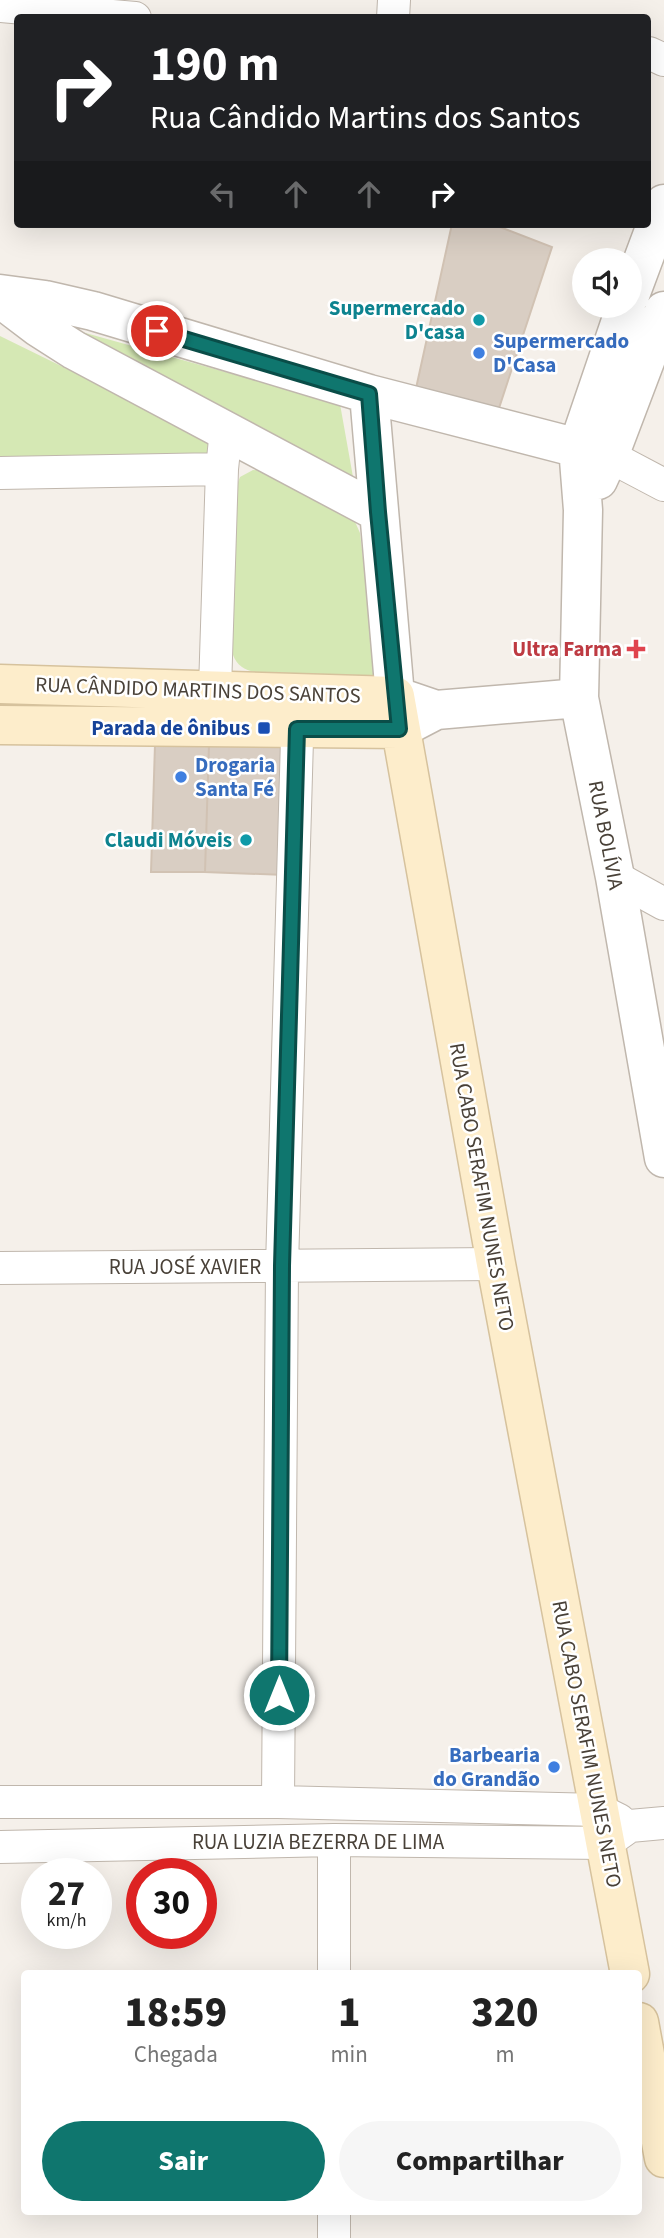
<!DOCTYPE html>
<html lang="pt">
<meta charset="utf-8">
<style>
body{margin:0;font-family:"Source Sans 3",sans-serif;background:#f6f6f6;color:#222;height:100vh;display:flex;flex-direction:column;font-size:26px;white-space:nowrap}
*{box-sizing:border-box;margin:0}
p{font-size:23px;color:#767676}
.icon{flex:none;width:38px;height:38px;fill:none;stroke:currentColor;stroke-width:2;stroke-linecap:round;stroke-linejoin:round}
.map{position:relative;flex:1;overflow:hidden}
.drawer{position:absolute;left:21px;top:1970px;width:621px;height:245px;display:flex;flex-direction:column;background:#fff;border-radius:7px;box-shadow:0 7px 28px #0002}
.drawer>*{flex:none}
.banner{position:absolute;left:14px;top:14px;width:637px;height:214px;border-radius:7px;box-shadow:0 7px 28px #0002;background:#202124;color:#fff;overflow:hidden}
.tools{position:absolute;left:572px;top:248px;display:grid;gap:14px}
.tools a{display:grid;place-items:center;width:70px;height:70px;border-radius:50%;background:#fff;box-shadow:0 7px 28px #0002;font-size:35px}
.speed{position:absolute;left:21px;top:1858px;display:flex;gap:14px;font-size:35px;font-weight:700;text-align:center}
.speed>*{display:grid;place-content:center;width:91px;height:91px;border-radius:50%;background:#fff;box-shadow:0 7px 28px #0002;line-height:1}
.speed small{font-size:18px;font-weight:400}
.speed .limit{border:10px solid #d22;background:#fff;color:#111}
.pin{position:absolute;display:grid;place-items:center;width:60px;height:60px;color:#fff;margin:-30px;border:4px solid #fff;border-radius:50%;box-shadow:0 2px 7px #0007}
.me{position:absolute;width:77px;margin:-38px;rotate:0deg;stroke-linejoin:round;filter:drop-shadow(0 0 5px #0008)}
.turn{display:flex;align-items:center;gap:24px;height:147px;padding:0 21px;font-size:32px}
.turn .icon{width:91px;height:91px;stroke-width:2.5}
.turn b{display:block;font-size:49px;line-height:60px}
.lanes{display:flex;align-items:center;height:66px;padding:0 21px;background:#0003;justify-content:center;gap:35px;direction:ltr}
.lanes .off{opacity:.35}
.eta{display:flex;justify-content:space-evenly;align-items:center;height:119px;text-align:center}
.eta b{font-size:42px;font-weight:800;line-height:49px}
.action{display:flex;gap:14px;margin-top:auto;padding:14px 21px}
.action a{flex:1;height:80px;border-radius:42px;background:#0f766e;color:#fff;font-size:28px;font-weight:800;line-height:80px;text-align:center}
.action a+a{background:#f6f6f6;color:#222}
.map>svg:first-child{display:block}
.green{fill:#d5e8b4}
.building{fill:#d9cec3;stroke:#d1c2b3;stroke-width:2}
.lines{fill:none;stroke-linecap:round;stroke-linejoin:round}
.minor-casing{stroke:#c0b7ad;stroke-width:34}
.tertiary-casing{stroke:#c0b7ad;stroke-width:41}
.secondary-casing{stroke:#d6c29d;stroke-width:41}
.minor{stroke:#fff;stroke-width:32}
.tertiary{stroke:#fff;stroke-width:38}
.secondary{stroke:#fdedcb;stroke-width:38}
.route-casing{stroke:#0a4d48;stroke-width:18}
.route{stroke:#0f766e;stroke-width:12}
.culture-dot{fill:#0f9aa8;stroke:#fff;stroke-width:2.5}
.shop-dot{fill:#3f7fe0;stroke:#fff;stroke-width:2.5}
.health-dot{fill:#e0444e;stroke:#fff;stroke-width:2.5}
.transit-dot{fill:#1a4fb4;stroke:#fff;stroke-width:2.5}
.labels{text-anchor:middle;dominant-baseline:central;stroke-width:5;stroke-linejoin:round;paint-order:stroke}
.culture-label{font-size:21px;font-weight:bold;fill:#0d838f;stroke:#fff;text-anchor:end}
.shop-label{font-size:21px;font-weight:bold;fill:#366cbe;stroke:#fff;text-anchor:start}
.health-label{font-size:21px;font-weight:bold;fill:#be3a42;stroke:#fff;text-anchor:end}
.street-label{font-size:21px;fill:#494138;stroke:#fff}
.transit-label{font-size:21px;font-weight:bold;fill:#164399;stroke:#fff;text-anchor:end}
</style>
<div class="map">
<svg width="664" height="2238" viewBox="0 0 664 2238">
<rect width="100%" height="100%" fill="#f5f0ea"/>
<!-- green -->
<path class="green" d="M46,322l294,82 13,73z
M0,336l214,105 -2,17 -212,-2z
M253,470l21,1 78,44 8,18 17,144c-25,-1 -119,3 -135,-10 -9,-6 -11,-18 -13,-28l3,-141 8,-21z"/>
<!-- building -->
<path class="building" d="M452,224h40l60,23 -53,161 -84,-15z
M288,744l-3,131 -80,-3 4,-127z
M155,745h54l-4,127h-54z"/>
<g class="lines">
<defs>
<path id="minor" d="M0,6l135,12
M393,18l1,-18
M649,53l15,7
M609,456l55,29
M0,473l222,-4
M215,689l7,-220 4,-39
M615,877l49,27
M0,1268l496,-4
M0,1802h278l321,8 20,10
M278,1802l4,-536 16,-562
M334,1840v134
M0,1847l334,-7 272,3 24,-17 34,-3
M334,2212v26"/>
<path id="tertiary" d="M0,294l45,6 48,11 276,83 240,62
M630,295l34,-91
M0,298l38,29 36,23 304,162
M626,306l-48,141 5,63 -4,188 36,179 49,281
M369,394l26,302 41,14
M598,480l11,-24 55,-145
M413,722l23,-12 143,-12"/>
<path id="secondary" d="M0,684l395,12 101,568 134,710
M0,725l399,4
M639,2022l25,136"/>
</defs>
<!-- minor casing -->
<use href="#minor" class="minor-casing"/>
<!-- tertiary casing -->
<use href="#tertiary" class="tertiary-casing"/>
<!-- secondary casing -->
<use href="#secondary" class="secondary-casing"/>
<!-- minor -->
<use href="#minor" class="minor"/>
<!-- tertiary -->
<use href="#tertiary" class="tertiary"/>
<!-- secondary -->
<use href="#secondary" class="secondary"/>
</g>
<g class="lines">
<defs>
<path id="route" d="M157,331l212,63 9,118 21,217h-102l-15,537 -3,429"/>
</defs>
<!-- route casing -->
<use href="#route" class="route-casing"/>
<!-- route -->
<use href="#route" class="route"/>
</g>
<!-- markers -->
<g class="culture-dot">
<circle cx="479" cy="320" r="7"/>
<circle cx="246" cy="840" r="7"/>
</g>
<g class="shop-dot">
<circle cx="479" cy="353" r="7"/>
<circle cx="181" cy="777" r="7"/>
<circle cx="554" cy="1767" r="7"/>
</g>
<path class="health-dot" d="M632.5 638.5h7v7h7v7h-7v7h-7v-7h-7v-7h7z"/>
<rect class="transit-dot" x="257" y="721" width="14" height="14" rx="3.5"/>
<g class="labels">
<!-- culture labels -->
<g class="culture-label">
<text x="465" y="308">Supermercado<tspan x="465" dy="24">D'casa</tspan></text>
<text x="232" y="840">Claudi Móveis</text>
</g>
<!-- shop labels -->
<g class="shop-label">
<text x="493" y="341">Supermercado<tspan x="493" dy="24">D'Casa</tspan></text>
<text x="195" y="765">Drogaria<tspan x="195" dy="24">Santa Fé</tspan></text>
<text x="540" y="1755" text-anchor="end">Barbearia<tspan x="540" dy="24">do Grandão</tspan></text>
</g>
<!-- health labels -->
<g class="health-label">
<text x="622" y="649">Ultra Farma</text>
</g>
<!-- street labels -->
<g class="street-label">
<text transform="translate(198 690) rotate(2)">RUA CÂNDIDO MARTINS DOS SANTOS</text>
<text transform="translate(606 835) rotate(79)">RUA BOLÍVIA</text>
<text transform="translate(482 1187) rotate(80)">RUA CABO SERAFIM NUNES NETO</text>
<text x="185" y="1267">RUA JOSÉ XAVIER</text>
<text transform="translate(587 1744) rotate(79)">RUA CABO SERAFIM NUNES NETO</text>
<text x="318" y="1842">RUA LUZIA BEZERRA DE LIMA</text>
</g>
<!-- transit labels -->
<g class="transit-label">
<text x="250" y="728">Parada de ônibus</text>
</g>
</g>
</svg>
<div class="tools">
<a><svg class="icon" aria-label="sound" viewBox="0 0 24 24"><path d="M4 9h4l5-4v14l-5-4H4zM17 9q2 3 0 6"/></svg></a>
</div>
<div class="speed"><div>27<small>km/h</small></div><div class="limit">30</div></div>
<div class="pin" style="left:157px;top:331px;background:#d93025"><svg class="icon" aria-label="arrive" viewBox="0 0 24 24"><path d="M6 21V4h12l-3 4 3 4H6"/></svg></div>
<svg class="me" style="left:279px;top:1695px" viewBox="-20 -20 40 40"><circle r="17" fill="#0f766e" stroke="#fff" stroke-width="3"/><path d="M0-11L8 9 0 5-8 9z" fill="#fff"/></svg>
<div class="banner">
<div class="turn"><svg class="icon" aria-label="right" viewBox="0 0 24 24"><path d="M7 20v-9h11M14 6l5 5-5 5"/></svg><div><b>190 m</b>Rua Cândido Martins dos Santos</div></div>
<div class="lanes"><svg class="icon off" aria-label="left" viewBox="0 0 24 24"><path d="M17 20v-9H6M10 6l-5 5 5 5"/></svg><svg class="icon off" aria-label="ahead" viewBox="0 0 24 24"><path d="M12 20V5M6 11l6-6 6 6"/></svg><svg class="icon off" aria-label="ahead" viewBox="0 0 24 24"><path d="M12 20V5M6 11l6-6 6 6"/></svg><svg class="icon" aria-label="right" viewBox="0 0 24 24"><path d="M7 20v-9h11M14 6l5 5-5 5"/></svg></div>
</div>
<section class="drawer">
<div class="eta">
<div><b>18:59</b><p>Chegada</p></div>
<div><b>1</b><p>min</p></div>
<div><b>320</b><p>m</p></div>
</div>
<div class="action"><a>Sair</a><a>Compartilhar</a></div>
</section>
</div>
